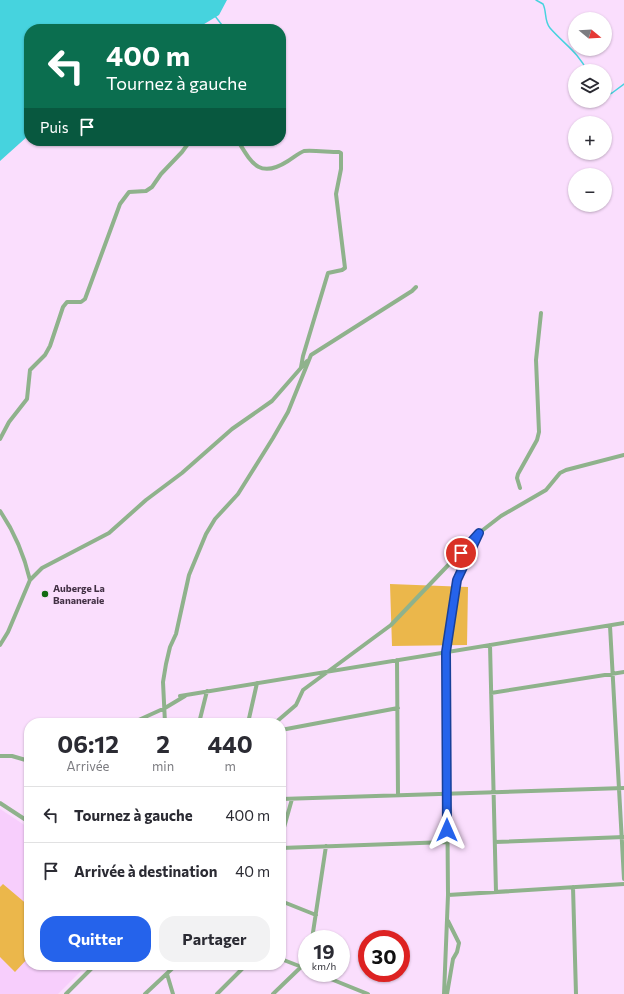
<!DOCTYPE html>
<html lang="fr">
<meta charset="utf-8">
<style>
body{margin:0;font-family:Commissioner,sans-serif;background:#f2f2f3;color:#2b2b33;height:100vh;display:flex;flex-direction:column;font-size:15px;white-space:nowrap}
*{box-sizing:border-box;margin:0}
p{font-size:13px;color:#7c7c81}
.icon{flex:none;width:22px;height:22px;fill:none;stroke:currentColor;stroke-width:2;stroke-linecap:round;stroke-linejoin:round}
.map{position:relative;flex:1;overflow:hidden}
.details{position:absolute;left:24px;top:718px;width:262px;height:252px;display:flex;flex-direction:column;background:#fff;border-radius:16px;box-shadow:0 1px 3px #0004}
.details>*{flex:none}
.top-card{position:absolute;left:24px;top:24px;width:262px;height:122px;border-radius:16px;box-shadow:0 1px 3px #0004;background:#0b6e4f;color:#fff;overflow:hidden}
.needle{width:26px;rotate:108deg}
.controls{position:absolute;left:568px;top:12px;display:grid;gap:8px}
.controls a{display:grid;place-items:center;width:44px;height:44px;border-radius:50%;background:#fff;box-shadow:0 1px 3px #0004;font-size:20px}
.speed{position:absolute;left:298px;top:930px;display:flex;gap:8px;font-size:20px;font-weight:700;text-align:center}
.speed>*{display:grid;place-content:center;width:52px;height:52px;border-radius:50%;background:#fff;box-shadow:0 1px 3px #0004;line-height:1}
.speed small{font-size:10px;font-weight:400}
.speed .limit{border:6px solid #d22;background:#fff;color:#111}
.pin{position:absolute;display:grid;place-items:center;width:34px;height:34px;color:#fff;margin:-17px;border:2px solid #fff;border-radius:50%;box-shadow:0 1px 4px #0007}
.me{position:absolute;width:44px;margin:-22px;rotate:0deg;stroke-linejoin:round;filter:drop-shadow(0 0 3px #0008)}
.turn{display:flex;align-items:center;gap:14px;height:84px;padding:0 16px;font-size:18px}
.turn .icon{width:52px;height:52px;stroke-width:2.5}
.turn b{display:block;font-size:28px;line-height:34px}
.then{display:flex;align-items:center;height:38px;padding:0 16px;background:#0003;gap:8px;font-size:15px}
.eta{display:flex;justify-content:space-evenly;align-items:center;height:68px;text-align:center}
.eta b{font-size:24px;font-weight:700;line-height:28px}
.action{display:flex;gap:8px;margin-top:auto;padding:8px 16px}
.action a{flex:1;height:46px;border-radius:16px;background:#2563eb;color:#fff;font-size:16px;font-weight:700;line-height:46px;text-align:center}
.action a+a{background:#f2f2f3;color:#2b2b33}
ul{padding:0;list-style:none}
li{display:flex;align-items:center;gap:12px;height:56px;padding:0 16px;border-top:1px solid #e1e1e2}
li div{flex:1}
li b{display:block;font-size:15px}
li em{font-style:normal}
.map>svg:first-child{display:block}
.built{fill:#f7cefc}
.green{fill:#ebb74b}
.water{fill:#46d3de}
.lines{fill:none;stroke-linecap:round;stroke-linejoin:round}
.stream{stroke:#46d3de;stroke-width:1.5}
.street{stroke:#8fb28c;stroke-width:4}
.route-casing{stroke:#184099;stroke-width:10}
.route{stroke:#2563eb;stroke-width:7}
.poi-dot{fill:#126a12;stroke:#fadefd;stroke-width:1.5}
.labels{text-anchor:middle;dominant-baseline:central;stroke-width:3;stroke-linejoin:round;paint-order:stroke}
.poi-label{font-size:10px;font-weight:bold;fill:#423044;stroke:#fadefd;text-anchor:start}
</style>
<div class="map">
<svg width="624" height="994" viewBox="0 0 624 994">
<rect width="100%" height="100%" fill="#fadefd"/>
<!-- built -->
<path class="built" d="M0,809l29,19v137h58l-29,29h-58z"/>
<!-- green -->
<path class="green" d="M390,584l78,3 -1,58 -75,1z
M3,884l26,22v51l-14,15 -15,-15v-70z"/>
<!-- water -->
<path class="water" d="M0,0h227l-8,15 -23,14h-167v106l-29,26z"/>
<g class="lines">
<!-- stream -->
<path class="stream" d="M536,0l7,4c4,8 1,17 7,24 13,15 29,25 37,43
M215,16l10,13
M605,96l7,-3 12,-9"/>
<!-- street -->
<path class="street" d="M238,141c14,23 22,38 50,20 5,-3 11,-8 16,-10 8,-1 25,1 35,1l2,1v16l-5,25 9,74 -3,2 -14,3 -25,83 -2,11
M0,439l9,-17 18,-23 3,-29 15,-15 5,-9 13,-39 4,-5h14l4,-3 35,-95 9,-12 17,-1 6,-4 9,-13 21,-22 8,-11
M520,488l-3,-10 1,-4 19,-34 2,-8 -3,-72 5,-47
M0,511c15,22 24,44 30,69
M610,626l14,253
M0,645l8,-13 22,-52 12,-12 67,-35 37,-33 36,-27 50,-44 40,-28 35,-40
M490,645l6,247
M397,660l1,135
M491,693l133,-21
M180,696l444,-73
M132,723l33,-15 20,-12
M165,723l-2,-41 3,-18 4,-17 6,-13 13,-59 17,-41 9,-15 23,-25 35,-56 15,-26 23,-57 101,-64 4,-4
M199,723l8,-32
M248,723l9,-40
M275,723l21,-18 7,-15 88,-65 83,-87
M281,730l117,-22
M0,756h12l17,5
M281,799l343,-11
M0,803l29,19
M281,838l11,-39
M495,842l129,-5
M281,848l166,-6
M573,887l3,107
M448,895l176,-11
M281,901l35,14
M312,939l14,-93
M281,959l26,10
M316,973l52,21
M167,974l6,20
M66,994l29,-29
M145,994l31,-29
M217,994l29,-29
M273,994l28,-27
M444,994l4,-99 -2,-243 11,-72 22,-47 22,-17 45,-26 14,-17 6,-3 58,-15
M447,994l6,-35 4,-7 2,-9 -11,-22"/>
</g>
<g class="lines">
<defs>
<path id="route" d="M447,830l-1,-178 11,-72 22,-47 -18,20"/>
</defs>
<!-- route casing -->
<use href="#route" class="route-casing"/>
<!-- route -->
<use href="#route" class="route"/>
</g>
<!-- markers -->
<circle class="poi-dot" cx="45" cy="594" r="4"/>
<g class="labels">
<!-- poi labels -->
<g class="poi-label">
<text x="53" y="588">Auberge La<tspan x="53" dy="12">Bananeraie</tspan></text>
</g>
</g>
</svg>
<div class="controls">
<a><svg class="needle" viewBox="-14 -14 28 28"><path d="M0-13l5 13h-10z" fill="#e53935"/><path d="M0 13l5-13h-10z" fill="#7c7c81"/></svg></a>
<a><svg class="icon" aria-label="layers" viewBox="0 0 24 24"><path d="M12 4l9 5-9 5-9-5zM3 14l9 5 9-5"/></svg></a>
<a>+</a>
<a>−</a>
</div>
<div class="speed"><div>19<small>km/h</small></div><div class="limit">30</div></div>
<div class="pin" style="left:461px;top:553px;background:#d93025"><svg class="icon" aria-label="arrive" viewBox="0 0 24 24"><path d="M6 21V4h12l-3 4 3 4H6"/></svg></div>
<svg class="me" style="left:447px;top:830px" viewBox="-20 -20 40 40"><path d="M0-17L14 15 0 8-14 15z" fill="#2563eb" stroke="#fff" stroke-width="4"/></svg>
<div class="top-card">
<div class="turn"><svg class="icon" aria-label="left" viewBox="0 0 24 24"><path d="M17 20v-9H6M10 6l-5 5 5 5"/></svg><div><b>400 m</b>Tournez à gauche</div></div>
<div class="then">Puis<svg class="icon" aria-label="arrive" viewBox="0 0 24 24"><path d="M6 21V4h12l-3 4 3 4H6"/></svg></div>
</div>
<section class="details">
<div class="eta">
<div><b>06:12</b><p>Arrivée</p></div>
<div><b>2</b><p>min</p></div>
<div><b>440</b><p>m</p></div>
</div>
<ul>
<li><svg class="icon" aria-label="left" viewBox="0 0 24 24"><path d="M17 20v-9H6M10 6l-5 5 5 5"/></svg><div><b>Tournez à gauche</b></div><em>400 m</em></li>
<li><svg class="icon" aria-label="arrive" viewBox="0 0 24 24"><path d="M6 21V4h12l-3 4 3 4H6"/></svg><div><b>Arrivée à destination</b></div><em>40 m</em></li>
</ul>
<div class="action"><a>Quitter</a><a>Partager</a></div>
</section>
</div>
